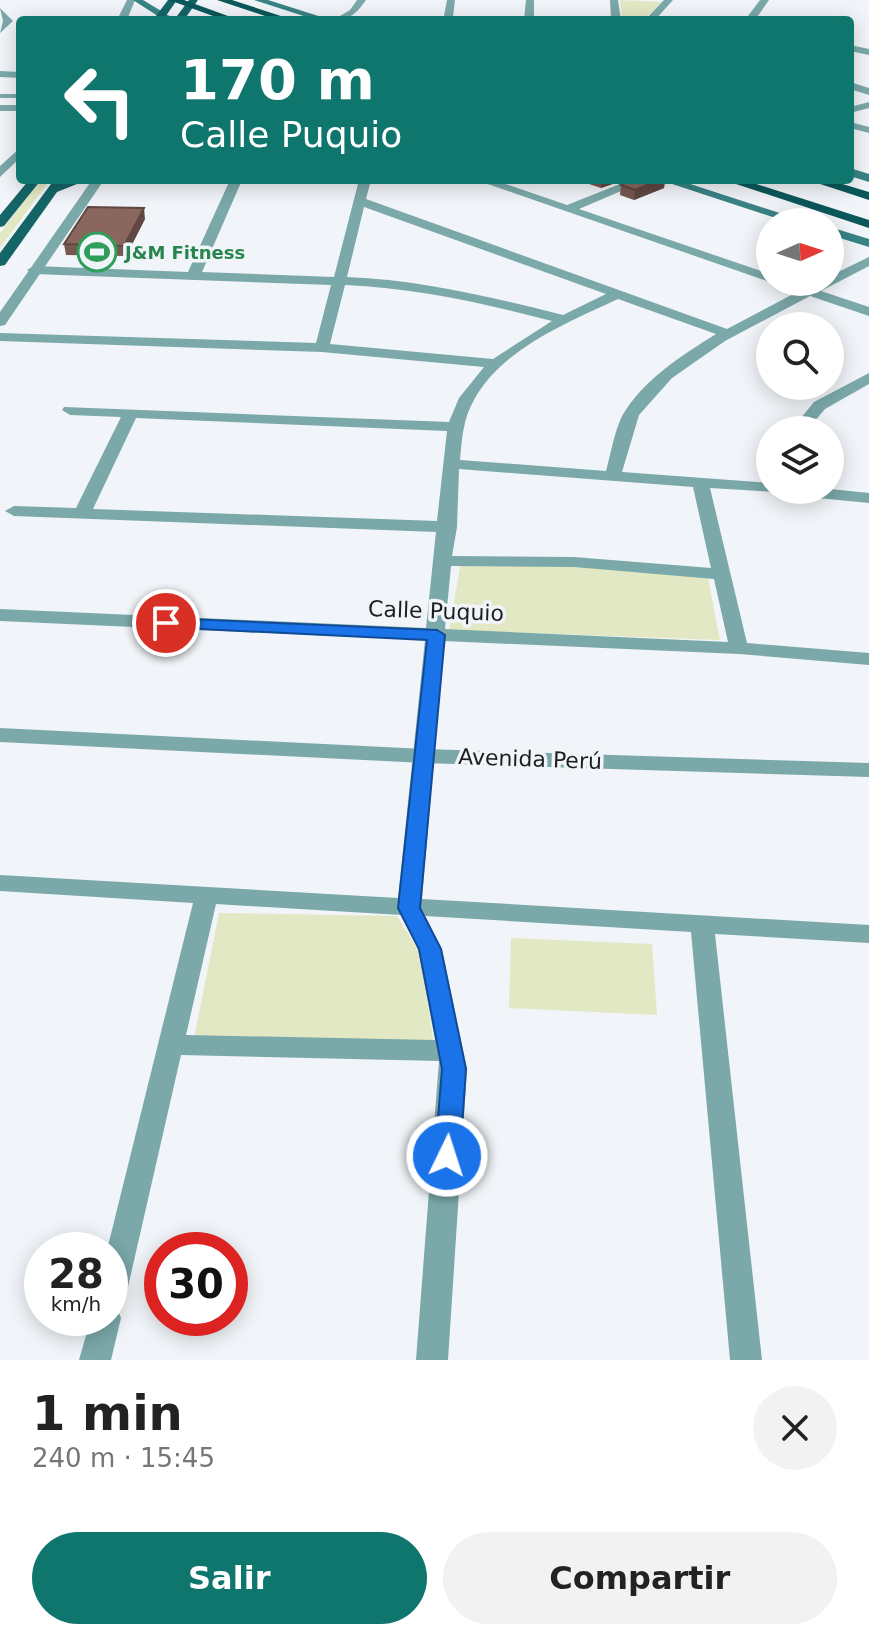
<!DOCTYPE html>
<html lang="es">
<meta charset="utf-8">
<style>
body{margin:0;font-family:"DejaVu Sans",sans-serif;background:#f2f2f2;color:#222;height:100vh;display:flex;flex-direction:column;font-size:30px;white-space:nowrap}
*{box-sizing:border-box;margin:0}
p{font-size:26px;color:#767676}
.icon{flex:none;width:44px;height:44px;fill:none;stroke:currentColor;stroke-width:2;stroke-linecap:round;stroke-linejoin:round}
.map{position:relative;height:1360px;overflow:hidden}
.side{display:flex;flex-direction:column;background:#fff;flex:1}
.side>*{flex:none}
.top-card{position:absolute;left:16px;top:16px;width:838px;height:168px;border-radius:8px;box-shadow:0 4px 20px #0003;background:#0f766e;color:#fff;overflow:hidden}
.needle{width:52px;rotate:87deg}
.tools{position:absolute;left:756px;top:208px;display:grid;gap:16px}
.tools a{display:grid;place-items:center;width:88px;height:88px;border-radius:50%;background:#fff;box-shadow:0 4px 20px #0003;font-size:40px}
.speed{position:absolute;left:24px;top:1232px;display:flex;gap:16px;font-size:40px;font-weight:700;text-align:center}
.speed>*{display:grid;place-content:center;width:104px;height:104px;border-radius:50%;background:#fff;box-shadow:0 4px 20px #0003;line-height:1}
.speed small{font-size:20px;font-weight:400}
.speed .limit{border:12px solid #d22;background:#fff;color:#111}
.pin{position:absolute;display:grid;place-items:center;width:68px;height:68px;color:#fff;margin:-34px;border:4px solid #fff;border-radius:50%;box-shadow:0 2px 8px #0007}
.me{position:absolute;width:88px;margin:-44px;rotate:4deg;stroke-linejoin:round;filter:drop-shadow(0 0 6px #0008)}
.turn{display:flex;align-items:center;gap:28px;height:168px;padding:0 32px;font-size:36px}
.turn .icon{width:104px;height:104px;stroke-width:2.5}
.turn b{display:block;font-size:56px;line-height:68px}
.round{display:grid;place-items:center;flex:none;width:84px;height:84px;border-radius:42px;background:#f2f2f2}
.summary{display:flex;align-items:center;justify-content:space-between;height:136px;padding:0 32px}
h1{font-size:48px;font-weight:700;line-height:60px}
.button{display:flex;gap:16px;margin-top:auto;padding:16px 32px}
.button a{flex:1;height:92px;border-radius:48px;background:#0f766e;color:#fff;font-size:32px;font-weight:700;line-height:92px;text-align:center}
.button a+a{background:#f2f2f2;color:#222}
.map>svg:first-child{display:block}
.green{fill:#e3e8c4}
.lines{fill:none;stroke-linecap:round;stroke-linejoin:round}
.service{fill:#7ba8a9;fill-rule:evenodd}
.minor{fill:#7ba8a9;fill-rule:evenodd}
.tertiary{fill:#7ba8a9;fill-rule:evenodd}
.secondary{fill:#398385;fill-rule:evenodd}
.primary{fill:#146568;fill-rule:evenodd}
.trunk{fill:#0a585a;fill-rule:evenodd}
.wall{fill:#765851}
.shaded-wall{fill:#604742}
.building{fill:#89665e;stroke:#604742;stroke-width:2}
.route{fill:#1a73e8;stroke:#114b97;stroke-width:2}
.labels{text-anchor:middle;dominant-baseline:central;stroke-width:7;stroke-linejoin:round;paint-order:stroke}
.far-leisure-label{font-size:18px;font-weight:bold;fill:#27864d;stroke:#f1f4f8;text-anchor:start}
.street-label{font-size:22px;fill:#1d1e20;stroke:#f1f4f8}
</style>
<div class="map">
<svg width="869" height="1360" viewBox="0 0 869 1360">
<rect width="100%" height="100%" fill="#f1f4f8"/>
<!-- green -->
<path class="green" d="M620,0l42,2 -19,18h-21z
M40,180h10l-50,68v-15z
M461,561l125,5 122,12 12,62 -271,-10z
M219,913l178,3 22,35 15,92 -240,-5z
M511,938l141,6 5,71 -148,-7z"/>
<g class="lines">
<!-- service -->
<path class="service" d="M123,16l2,3 -30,1 3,-2z
M0,94h20v4h-20z"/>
<!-- minor -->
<path class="minor" d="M357,0h9c-9,13 -16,20 -33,20l17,-10z
M447,0h8l-2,17 -15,3 6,-4z
M526,0h8v20h-10z
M610,0h8l3,20h-10z
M664,0h9l-18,20h-10z
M0,8l13,13 -13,12 3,-12z
M850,45l19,4v6l-19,-4z
M0,71l20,1v6l-20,-1z
M850,82l19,6v7l-19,-6z
M869,102v6l-19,5v-6z
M0,105h20v6h-20z
M850,122l19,5v6l-19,-5z
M230,180h12l-40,92 132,5 25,-97h12l-5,19 361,130 70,-37 -22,-10h20l13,5 9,-5h13v-6l39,-19v9l-48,25 48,16v9l-59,-20 -85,45 -53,37 -33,37 -17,57 148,11v7l6,2 -66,-4 37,155 122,10v12l-130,-11 -295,-13 -22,258 447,26v18l-154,-9 47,426h-32l-39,-428 -266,-16 17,33 25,120 -19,291h-32l23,-299 -258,-6 -56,245 -7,11 3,7 -10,42h-32l12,-42h19v-68h-3l86,-347 -193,-12v-16l398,23 27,-258 -425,-19v-12l426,19 10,-96 -422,-16 -9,-5 9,-5 62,2 45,-91 -51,-2 -8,-5 2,-3 385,15 10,-24 25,-31 -162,-15 -322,-11v-8l316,10 15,-58 -297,-11 -7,-4 7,-4 154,6zM364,207l242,87 -43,21c-72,-18 -142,-35 -216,-38zM345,285c71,3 138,18 207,36l-59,38 -163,-15zM618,299l98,35c-35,22 -73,46 -94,82 -8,17 -11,37 -16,55l-146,-11c2,-22 3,-41 14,-60 27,-51 95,-78 144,-101zM136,418l311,13 -10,90 -344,-12zM459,469l234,18 18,81 -137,-11 -122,-1 5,-29zM451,566l123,1 140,12 14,63 -283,-13zM216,904l185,11 17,34 17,91 -249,-5z
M476,180h18l73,25 63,-25h17l-68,29 191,65v8z
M869,373v11l-44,25 -18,21h-16l23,-28z
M830,489l39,4v10l-82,-8 -8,-5z"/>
<!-- tertiary -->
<path class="tertiary" d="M127,0h8l-8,20h-10z
M760,0h9l-14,20h-10z
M20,148v10l-20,19v-11z
M92,180h12l-99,145 -5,1v-14z
M0,728l424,21 445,14v14l-445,-14 -424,-21z"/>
<!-- secondary -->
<path class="secondary" d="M133,0h10l33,20h-12z
M254,0h14l63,20h-15z
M850,168l19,6v8l-19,-6z
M660,180h18l129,42h-19z
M830,227l39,12v8l-39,-12z"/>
<!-- primary -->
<path class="primary" d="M168,0h9l-14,20h-10z
M189,0h9l-14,20h-10z
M29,180h12l-37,46 -4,1v-12z
M54,180h33l-30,12 -52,73 -5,1v-13z"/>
<!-- trunk -->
<path class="trunk" d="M169,0h15l55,20h-15z
M217,0h15l61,20h-16z
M724,180h20l125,40v8z
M808,180h21l40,12v8z"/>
</g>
<!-- wall -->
<path class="wall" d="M583,180h41l-23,8 -18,-6z
M632,180h33l-1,8 -30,12 -14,-5 1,-10z
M145,219l-19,37 -60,-1 -2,-11z"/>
<!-- shaded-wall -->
<path class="shaded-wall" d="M601,180h23l-23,8z
M659,180h6l-1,8 -30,12 1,-10z
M144,208l1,11 -19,37 -2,-10z"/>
<!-- building -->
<path class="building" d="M632,180h27l-24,10 -14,-5z
M88,207l56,1 -20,38 -60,-2z"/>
<!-- route -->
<path class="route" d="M166,618l271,12 8,5 -25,273 21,41 25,120 -6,87 -4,7 -9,4 -9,-4 -3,-7 7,-87 -23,-120 -21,-41 29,-268 -268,-13v-8z"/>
<!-- icons -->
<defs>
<symbol id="stadium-ring" viewBox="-11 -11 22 22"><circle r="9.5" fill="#f1f4f8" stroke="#2e9e5b" stroke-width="1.5"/><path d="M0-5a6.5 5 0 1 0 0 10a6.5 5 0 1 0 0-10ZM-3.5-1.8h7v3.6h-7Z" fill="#2e9e5b"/></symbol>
</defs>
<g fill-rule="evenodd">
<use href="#stadium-ring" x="75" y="230" width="44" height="44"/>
</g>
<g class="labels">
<!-- far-leisure labels -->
<g class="far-leisure-label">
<text x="125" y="252">J&amp;M Fitness</text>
</g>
<!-- street labels -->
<g class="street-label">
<text transform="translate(436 611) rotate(2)">Calle Puquio</text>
<text transform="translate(530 759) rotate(2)">Avenida Perú</text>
</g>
</g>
</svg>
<div class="tools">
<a><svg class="needle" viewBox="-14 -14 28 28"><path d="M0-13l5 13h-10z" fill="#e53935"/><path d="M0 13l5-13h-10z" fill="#767676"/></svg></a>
<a><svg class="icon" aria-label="search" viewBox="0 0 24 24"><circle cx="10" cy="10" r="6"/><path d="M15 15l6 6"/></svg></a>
<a><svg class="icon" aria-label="layers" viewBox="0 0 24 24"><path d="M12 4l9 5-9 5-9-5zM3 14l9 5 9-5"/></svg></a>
</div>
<div class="speed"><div>28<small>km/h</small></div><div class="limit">30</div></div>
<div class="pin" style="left:166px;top:623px;background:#d93025"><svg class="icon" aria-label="arrive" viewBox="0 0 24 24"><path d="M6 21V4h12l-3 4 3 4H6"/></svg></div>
<svg class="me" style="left:447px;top:1156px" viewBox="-20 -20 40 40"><circle r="17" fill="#1a73e8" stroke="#fff" stroke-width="3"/><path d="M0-11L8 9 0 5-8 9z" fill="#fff"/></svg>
<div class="top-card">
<div class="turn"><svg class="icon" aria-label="left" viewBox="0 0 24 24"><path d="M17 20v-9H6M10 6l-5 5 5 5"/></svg><div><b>170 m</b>Calle Puquio</div></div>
</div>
</div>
<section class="side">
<div class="summary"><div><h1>1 min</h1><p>240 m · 15:45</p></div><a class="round"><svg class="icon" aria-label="close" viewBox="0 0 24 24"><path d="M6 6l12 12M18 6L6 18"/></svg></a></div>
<div class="button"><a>Salir</a><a>Compartir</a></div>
</section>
